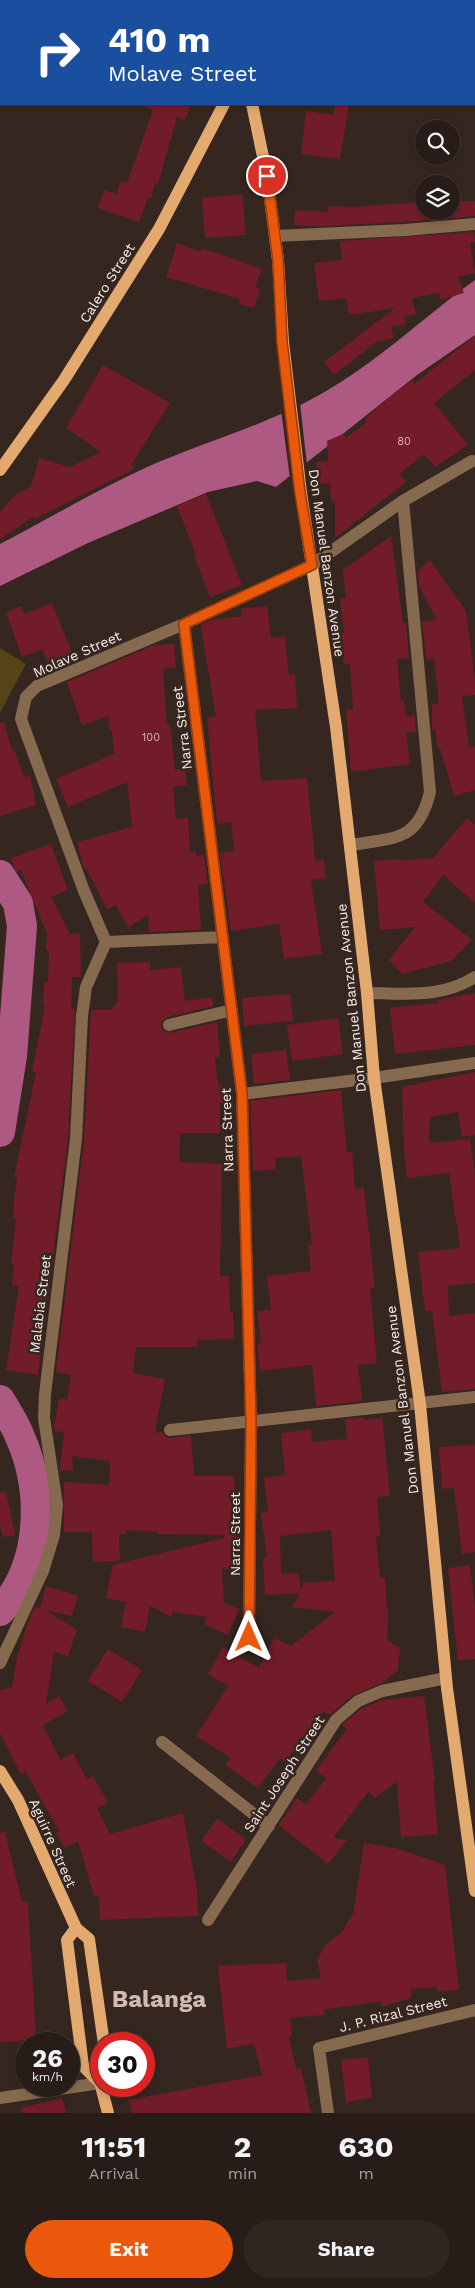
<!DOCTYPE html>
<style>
body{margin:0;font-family:"Work Sans",sans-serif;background:#302521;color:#f1f3f6;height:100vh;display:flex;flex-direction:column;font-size:19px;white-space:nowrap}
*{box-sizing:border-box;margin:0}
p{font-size:16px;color:#a5a1a2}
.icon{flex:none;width:28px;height:28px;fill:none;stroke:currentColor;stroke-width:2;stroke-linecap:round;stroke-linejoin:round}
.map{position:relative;height:2113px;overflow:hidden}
.panel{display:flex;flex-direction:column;background:#281c18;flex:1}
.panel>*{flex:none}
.top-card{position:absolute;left:0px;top:0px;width:475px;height:105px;box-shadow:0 2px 8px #0003,0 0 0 1px #443a37;background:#1a4fa0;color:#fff;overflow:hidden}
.controls{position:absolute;left:415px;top:120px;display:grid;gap:10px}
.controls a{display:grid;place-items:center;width:45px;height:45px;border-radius:50%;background:#281c18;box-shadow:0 2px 8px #0003,0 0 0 1px #443a37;font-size:25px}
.speed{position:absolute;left:15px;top:2032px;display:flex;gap:10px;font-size:25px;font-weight:700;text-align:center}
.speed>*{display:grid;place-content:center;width:65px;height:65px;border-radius:50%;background:#281c18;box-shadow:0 2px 8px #0003,0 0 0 1px #443a37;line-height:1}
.speed small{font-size:12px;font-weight:400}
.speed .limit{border:8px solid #d22;background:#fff;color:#111}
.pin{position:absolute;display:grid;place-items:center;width:42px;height:42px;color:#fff;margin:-21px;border:2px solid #fff;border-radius:50%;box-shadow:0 1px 5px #0007}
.me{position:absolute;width:55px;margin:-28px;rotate:0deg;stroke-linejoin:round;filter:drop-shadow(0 0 4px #0008)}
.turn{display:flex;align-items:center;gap:18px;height:105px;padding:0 25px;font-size:22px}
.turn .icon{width:65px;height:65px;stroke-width:2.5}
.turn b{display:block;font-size:35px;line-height:42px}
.eta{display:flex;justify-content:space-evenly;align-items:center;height:85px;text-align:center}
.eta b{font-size:30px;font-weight:700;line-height:35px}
.cta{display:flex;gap:10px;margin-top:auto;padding:10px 25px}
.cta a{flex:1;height:58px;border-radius:30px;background:#ea580c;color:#fff;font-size:20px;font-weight:700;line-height:58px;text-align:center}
.cta a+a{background:#302521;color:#f1f3f6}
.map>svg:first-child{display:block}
.green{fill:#544416}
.water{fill:#ae5981}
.pier{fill:#362620}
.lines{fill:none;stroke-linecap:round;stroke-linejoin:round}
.river{stroke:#ae5981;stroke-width:30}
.building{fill:#721c29;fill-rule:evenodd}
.minor{stroke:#866a4f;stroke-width:12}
.major{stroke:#e3a96f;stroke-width:12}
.route-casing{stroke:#983908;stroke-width:12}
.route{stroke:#ea580c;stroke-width:9}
.labels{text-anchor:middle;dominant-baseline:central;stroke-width:5;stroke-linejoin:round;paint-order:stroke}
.number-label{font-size:11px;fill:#d6b7b8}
.street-label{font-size:14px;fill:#f7ebe7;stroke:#362620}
.town-label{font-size:24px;font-weight:bold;fill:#d0bab2;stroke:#362620}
</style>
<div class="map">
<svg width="475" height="2113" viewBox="0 0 475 2113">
<rect width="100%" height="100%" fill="#362620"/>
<!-- green -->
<path class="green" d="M0,648l26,16 -26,49z"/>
<!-- water -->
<path class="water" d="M475,280v55l-58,40 -141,112 -19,-6 -49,11 -120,51 -88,43v-42c48,-25 95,-53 145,-76 54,-24 112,-40 165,-68 60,-31 110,-80 165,-120z"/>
<!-- pier -->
<path class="pier" d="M300,403l7,62 -17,14 -9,-69z"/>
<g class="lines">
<!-- river -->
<path class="river" d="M0,875l18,28 4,23 -10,130 -12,76
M0,1400c7,12 15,24 20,37 24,54 23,129 -20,174"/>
</g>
<!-- building -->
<path class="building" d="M144,104h47l-6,16 -8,-3 -19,67 -3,-1 -4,16 -3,-1 -9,24 -41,-14 6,-18 13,4 3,-13 7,2 26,-73 -9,-4z
M335,104h14l-9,55 -39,-5 5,-43 27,4z
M242,194l4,41 -41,3 -3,-40z
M451,201h24v15l-71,6 -85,4 -25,-1 1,-15 33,2 1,-6 24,1 71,-5v9h27z
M474,232l1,10 -5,1 5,30 -17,4 6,16 -23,7 -2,-7 -27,5 4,16 -12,3 2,7 -15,3 3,11 -18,4 -42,33 -10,-13 71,-54 -46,7 -3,-17 -27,3 -5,-38 28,-3 -2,-19z
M177,243l23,9 2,-4 60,21 -7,18 5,2 -6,19 -15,-4 1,-5 -74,-22z
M475,336v34l-41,33 34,42 -33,22 -11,-13 -24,20 6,8 -71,56v-37l-4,1 -1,-19 -11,1 -3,-22 12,-1 -1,-20 16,-7 3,4 21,-16 -2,-3 18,-17 29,-22 2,4z
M103,365l67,38 -39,62 5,3 -101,51 -2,-2 -33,22v-27l16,-18 15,-7 8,-29 31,9 31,-15 -35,-24z
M206,494l36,91 -32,12 -16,-41 2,-1 -19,-49z
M391,536l12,87h3l3,35 -12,1 4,42h3l2,15 9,-1 1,17h-10l4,32 -59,8 -5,-62 7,-1 -3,-45h-6l-3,-30 3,-1 -4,-35h6l-3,-28z
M430,560l36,51 9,70v14l-13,1 7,52 6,-2v44l-21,6 -14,-48h-2l-3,-18h-3v-26l7,-1 -5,-44 -7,1 -1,-3 -4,-35 15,-2 -18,-34 -1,-15z
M52,603l20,50 -24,10 -6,-14 -20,8 -16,-45 15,-6 4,8z
M267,606l4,32 14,-2 4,39 6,-1 2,34 -42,2 6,71 46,-3 8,83 9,-2 2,19 -15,2 11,74 -38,5 -5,-35 -48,7 -11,-78 14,-2 -3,-29 -14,2 -10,-106 9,-1 -15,-89v-3l11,-5 30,-4 -1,-7z
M174,644l2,23 -13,2 4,55h3l5,46 10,-1 2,16 -14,2 3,32 12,-1 2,34h6v4l8,-1 4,29 -10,1 3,45 -52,2 -1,-18 -20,14 -12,-23 -9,4 -21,-41 -2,1 -7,-27 55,-15 -5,-45 -59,25 -12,-28 58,-25 -2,-24 -2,1 -2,-15 -26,9 -15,-43 85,-36z
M4,722l8,28 2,-1 10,28 6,-2 6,30 -36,11v-93z
M467,818l8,7v78l-32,-28 -20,27 49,38 -21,21 -49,13 -13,-14 26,-33 -35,3 -6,-69 27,-2v2l32,-3z
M51,844l17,46 -17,7 19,37 10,-1 1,44h-9l-1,31 4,2 -7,128 -30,237 -32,-5 13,-84 -7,-1 2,-21h-3l5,-45h-3l1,-19 3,-22 -3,-1 22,-105 -4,-1 13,-65h-2l1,-24h4l1,-32h-3l1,-16 -26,-64 -5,2 -5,-14z
M150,962v8l31,-3 4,34 27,-4 1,9 -46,11 -6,5v4l2,5 7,2 47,-11 3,35h-5l3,28h4l1,18h-3v30h-40l-1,29 43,2 -2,112h9l1,36h3l1,27 -37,1v7h-61l-3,26 32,6 -10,54 7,-1 4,5 4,1 21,-2 3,40h40l5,93h-17l2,34 15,6 -11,26 -24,-11 3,-7 -34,-5 -2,5 -21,-11 -5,26 -24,-5 5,-25 -20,-4 7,-33 111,-27v-3l-66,-1v-2l-32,-2v4h-7l1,27 -27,1 -1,-30h-28v-50l45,3 1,-24 -38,-5 1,14 -13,1 4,-39 -10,-1v-3l5,-30 8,2 4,-25 -15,-3 28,-232 7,-130h20l7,-8 -1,-39z
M475,993v52l-80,9 -5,-46 48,-5 -1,-3z
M290,994l3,27 -49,5 -2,-28z
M338,1018l5,36 -51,7 -5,-36z
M286,1050l4,30 -36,4 -3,-30z
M475,1072v63l-13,2 -4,-25 -28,5 -1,26 41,-4 5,36v108l-27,3 1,30 26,-3v76l-33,3 -10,-81h-7l-7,-59 42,-4 -11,-75 -42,5 -3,-30 -2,-61z
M341,1090l6,62h5l3,37 9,-1 11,100h-5l7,75 -19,2 4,36 -46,5 -4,-41 -52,6 -3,-28h4l-4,-32 14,-1 -4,-34 44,-5 -3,-26h4l-11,-89 -26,2 1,11 -23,2 -3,-70z
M363,1417l1,3 18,-2 8,78 -13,1 3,39h-4l4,42h5l2,31 1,-1 -1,32 13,8 -2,22 -16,13 -29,12 -23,20 -6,-4 -39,51 -5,-4 -22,30 -33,-23 6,-7 -35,-22 32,-50 -20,-12 15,-27 36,21 15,-30 17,8 44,-34 -42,-5 6,-14 -34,2 -2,-37h4l-6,-45 7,-1 -4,-34 21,-3 -4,-42 30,-4 1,13 35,-3 -2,-20zM331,1530l4,51 -32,2 -2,7 -3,-17 -17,1 -1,-38z
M475,1445v107l-13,2 -8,-66 -12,1 -3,-42z
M6,1492l9,43 -12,2 -3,-12v-32z
M470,1565l5,42v52l-17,1 -10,-92z
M46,1586l32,10 -6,20 -27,-6 32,20 -9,26 -14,-4 -8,52 13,-8 9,15 -25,14 17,35 13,-7 14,26 6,-3 15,27 -11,5 13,26 73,-21 14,77 1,26 -98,4 -1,-25 -5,1 -16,-55 -14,7 -8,-15 3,-2 -18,-32 -15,-27 -5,2 -21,-41v-43l12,-3 5,-30 11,-35 7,-15 5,1z
M108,1649l34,21 -20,32 -34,-21z
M424,1696l11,85h-2l5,53 -37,3 -4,-55 -23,16 -5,-7 -36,47 14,2 -19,24 -49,-39 18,-27 9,6 20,-25 -10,-9 31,-41 -5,-4 20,-17 20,-8z
M217,1819l29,20 -15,23 -30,-21z
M5,1832l17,70 6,-1 8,139 -36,2v-209z
M364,1843l35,6 46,16 14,125 -22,2v-5l-26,2v9l-30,9v-6l-58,9 1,5 -34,3 2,18 -3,1 7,32 5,-1 10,45h-179l-3,-13 133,-25 -8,-31 -27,5 -9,-83 68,-3 1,18 34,-3 -4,-18 9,-16 15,-11 12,-19z
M368,2057l4,41 -26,4 -5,-42z
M62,2098l4,15h-44l-1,-5z"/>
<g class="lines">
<!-- minor -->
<path class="minor" d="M275,236l130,-6 70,-6
M184,624l58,470 9,328 -2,215
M350,845c44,-7 68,-3 80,-53l-27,-291
M106,942l-22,-51 -63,-172 5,-22 11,-11 147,-62 128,-59 91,-64 69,-40
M106,942l117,-5
M367,993c39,0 73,6 108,-16
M169,1025l63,-15
M242,1094l132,-16 101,-15
M170,1430l305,-33
M0,1663l43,-92 11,-36 3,-30 -13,-87 1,-24 31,-255 6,-123 4,-29 20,-45
M162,1742l107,84
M208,1920l128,-200 22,-19 24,-10 64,-13
M0,2098l100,-15
M328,2113l-9,-65 156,-38"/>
<!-- major -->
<path class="major" d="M261,1v-1
M252,104l15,72 11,84 5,82 18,151 35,234 31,266 7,85 46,326 27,284 28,203
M0,470l64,-90 95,-151 65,-125
M0,1771l18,29 58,128 13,11 15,105
M76,1928l-9,12 16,126 17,17
M101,2086l7,27"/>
</g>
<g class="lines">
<defs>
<path id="route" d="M249,1637l2,-215 -9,-328 -58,-470 128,-59 -12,-72 -18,-151 -4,-82 -11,-84"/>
</defs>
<!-- route casing -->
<use href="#route" class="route-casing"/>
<!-- route -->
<use href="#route" class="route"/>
</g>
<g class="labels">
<!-- number labels -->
<g class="number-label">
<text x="404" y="441">80</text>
<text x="151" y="737">100</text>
</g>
<!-- street labels -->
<g class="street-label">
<text transform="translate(107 283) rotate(-58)">Calero Street</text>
<text transform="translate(327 563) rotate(82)">Don Manuel Banzon Avenue</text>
<text transform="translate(77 654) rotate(-24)">Molave Street</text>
<text transform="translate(182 728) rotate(-97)">Narra Street</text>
<text transform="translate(351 998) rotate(-96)">Don Manuel Banzon Avenue</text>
<text transform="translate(227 1130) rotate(-92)">Narra Street</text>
<text transform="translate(40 1304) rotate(-83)">Malabia Street</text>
<text transform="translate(402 1400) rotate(-97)">Don Manuel Banzon Avenue</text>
<text transform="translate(235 1534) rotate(-90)">Narra Street</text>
<text transform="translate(284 1774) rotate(-57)">Saint Joseph Street</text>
<text transform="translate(53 1843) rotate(66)">Aguirre Street</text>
<text transform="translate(393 2014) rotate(-14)">J. P. Rizal Street</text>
</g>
<!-- town labels -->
<g class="town-label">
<text x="159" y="1999">Balanga</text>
</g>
</g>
</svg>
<div class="controls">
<a><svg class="icon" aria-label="search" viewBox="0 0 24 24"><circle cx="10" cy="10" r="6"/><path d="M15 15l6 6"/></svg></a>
<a><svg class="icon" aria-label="layers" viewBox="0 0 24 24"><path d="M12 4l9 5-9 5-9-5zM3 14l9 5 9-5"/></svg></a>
</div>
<div class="speed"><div>26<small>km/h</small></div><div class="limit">30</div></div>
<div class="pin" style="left:267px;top:176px;background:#d93025"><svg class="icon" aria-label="arrive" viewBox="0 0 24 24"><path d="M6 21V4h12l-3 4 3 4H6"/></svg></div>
<svg class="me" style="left:249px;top:1637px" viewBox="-20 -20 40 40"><path d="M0-17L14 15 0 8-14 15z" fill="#ea580c" stroke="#fff" stroke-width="4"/></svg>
<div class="top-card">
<div class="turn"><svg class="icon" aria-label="right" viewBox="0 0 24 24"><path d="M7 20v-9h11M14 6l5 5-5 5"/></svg><div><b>410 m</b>Molave Street</div></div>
</div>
</div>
<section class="panel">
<div class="eta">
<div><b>11:51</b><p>Arrival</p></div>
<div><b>2</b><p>min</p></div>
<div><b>630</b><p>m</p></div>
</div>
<div class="cta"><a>Exit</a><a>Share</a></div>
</section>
